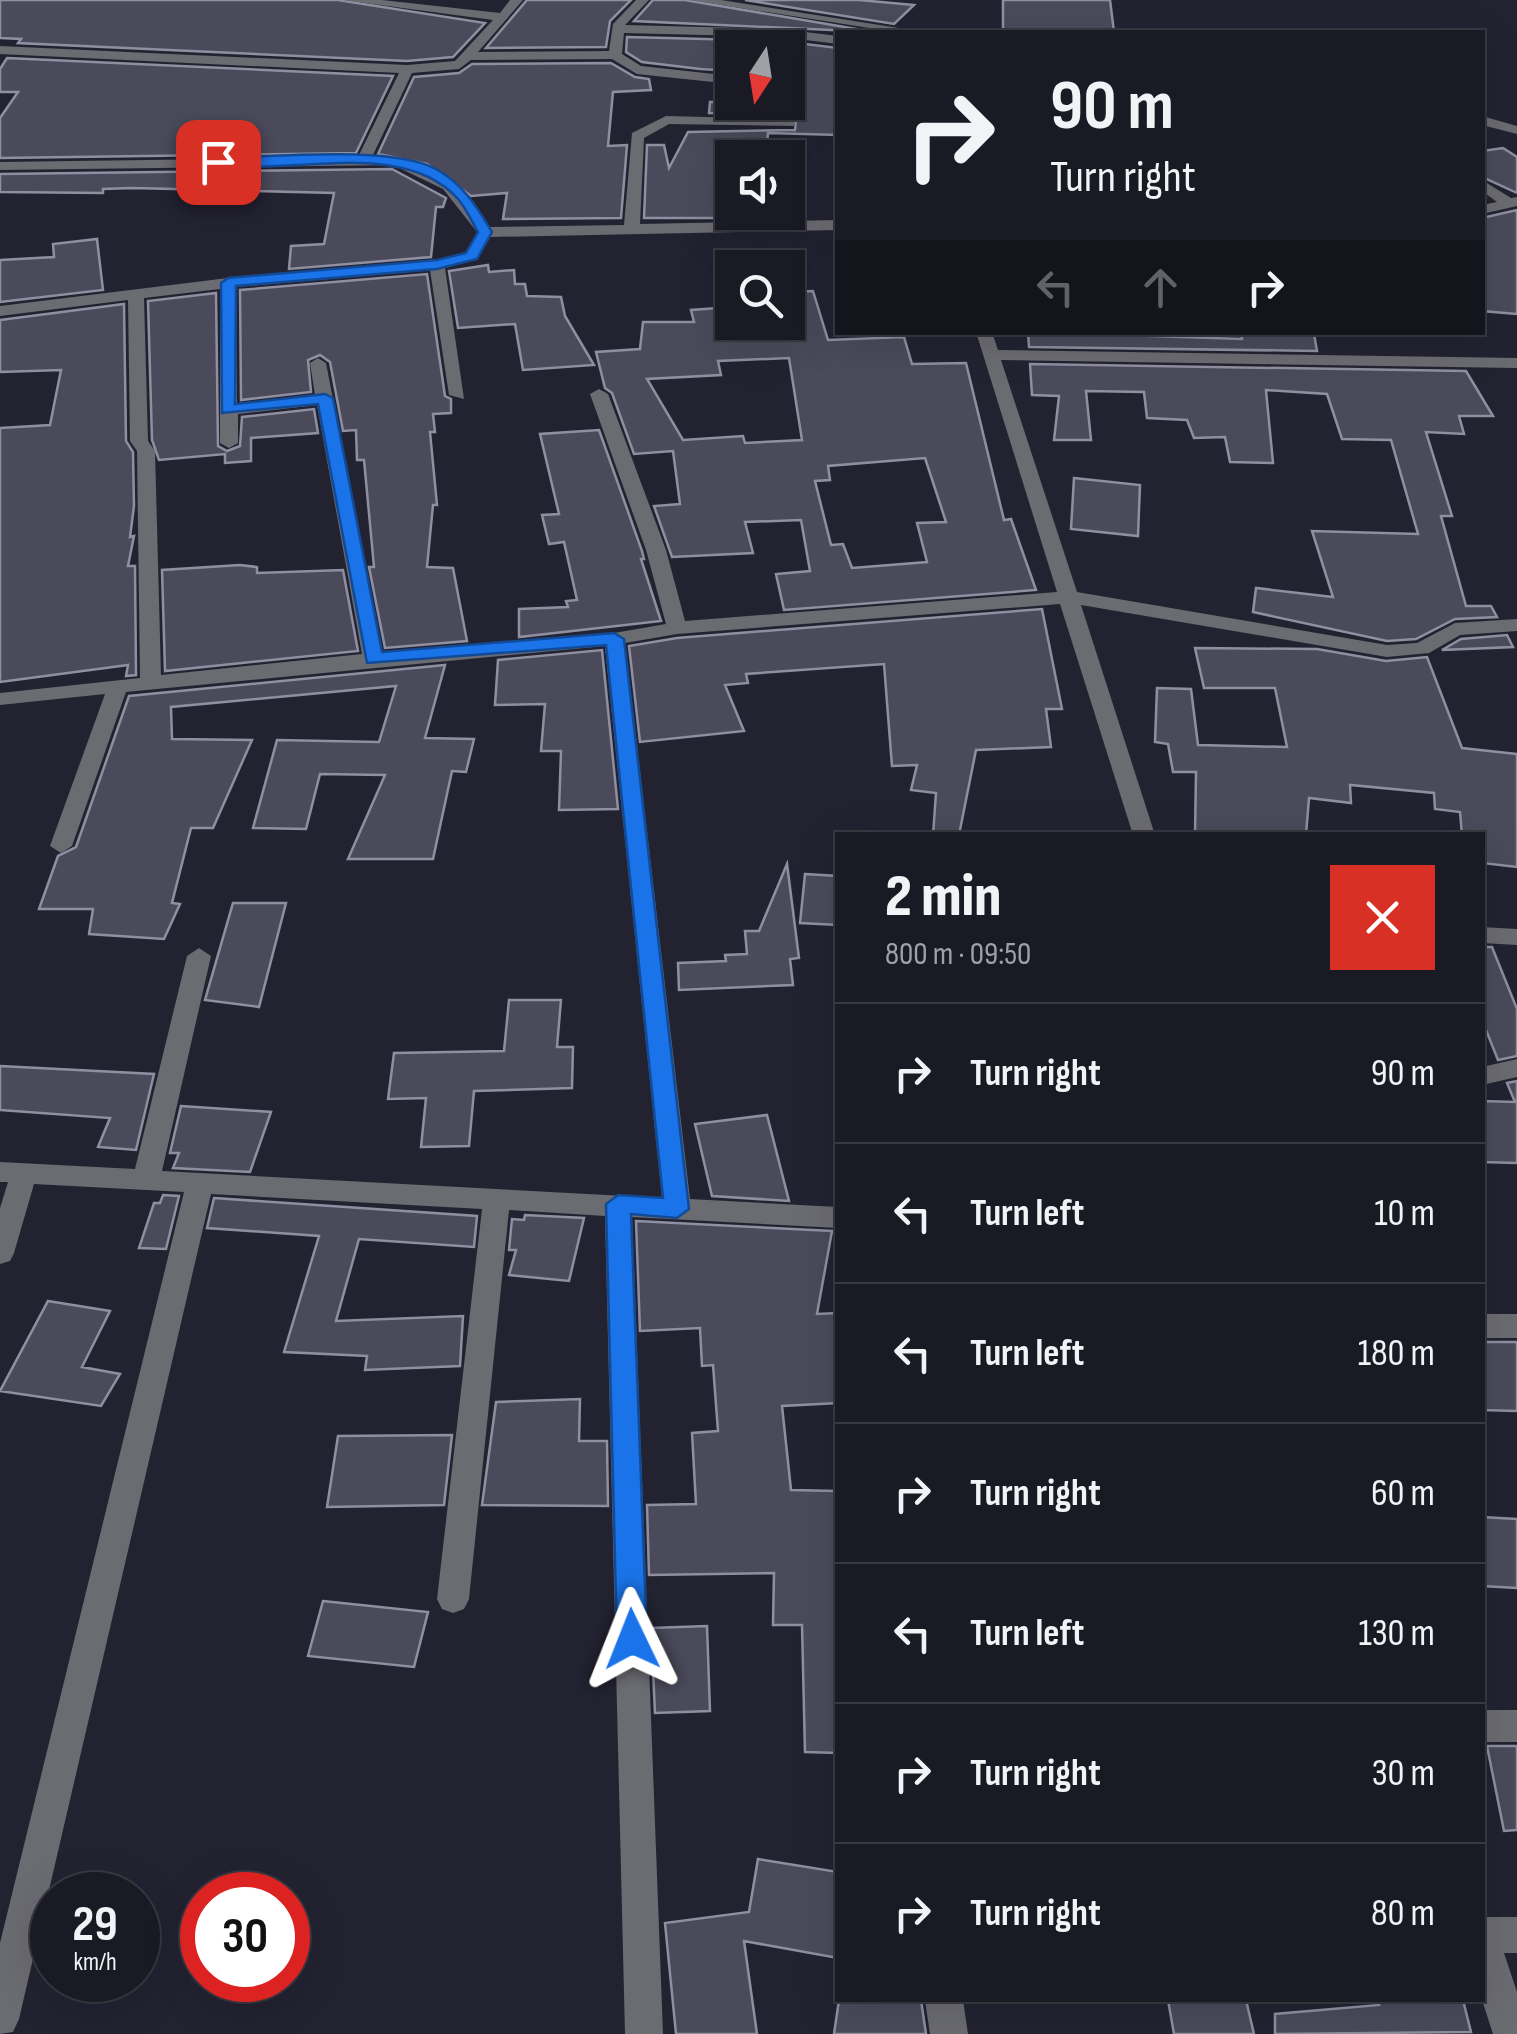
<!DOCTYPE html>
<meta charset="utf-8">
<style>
body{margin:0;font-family:"Sofia Sans Condensed",sans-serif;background:#23232d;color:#f1f3f6;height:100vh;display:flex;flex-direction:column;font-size:38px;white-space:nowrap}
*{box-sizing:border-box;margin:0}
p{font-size:32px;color:#9fa1a7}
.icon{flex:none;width:55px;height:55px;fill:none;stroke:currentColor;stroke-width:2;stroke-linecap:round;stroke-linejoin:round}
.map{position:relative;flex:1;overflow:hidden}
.panel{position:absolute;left:835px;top:832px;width:650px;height:1170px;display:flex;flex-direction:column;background:#1a1a25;border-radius:0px;box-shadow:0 10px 40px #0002,0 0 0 2px #383842}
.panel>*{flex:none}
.guide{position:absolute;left:835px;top:30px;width:650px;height:305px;border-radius:0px;box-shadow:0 10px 40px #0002,0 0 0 2px #383842;background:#1a1a25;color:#f1f3f6;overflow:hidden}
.needle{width:65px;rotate:192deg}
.tools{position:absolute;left:715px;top:30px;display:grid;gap:20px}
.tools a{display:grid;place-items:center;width:90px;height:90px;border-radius:0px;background:#1a1a25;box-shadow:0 10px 40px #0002,0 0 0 2px #383842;font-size:50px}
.speed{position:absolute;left:30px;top:1872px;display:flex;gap:20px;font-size:50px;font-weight:700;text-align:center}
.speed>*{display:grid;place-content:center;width:130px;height:130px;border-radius:50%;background:#1a1a25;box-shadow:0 10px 40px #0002,0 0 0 2px #383842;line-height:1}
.speed small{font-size:25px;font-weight:400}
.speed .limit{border:15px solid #d22;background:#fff;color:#111}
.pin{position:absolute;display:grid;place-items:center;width:85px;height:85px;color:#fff;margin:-42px;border-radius:20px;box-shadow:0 5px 15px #0006}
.me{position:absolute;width:110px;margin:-55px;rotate:358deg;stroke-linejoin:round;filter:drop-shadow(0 0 8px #0008)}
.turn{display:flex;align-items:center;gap:35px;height:210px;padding:0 50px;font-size:45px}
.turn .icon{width:130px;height:130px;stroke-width:2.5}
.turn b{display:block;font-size:70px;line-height:85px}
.lanes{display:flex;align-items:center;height:95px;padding:0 50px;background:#0003;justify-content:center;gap:50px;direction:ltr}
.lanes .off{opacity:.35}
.round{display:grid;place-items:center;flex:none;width:105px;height:105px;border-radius:0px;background:#23232d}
.head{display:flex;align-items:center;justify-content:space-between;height:170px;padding:0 50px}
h1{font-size:60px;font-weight:800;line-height:75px}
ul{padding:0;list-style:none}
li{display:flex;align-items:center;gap:30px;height:140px;padding:0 50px;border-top:2px solid #383842}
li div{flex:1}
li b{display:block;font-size:38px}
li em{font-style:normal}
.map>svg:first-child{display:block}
.building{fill:#4b4a5b;stroke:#8f8fa1;stroke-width:2.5;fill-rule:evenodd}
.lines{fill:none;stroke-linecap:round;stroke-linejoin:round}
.minor{fill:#6b6b72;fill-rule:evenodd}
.route{fill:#1a73e8;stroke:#114b97;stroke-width:2.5}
</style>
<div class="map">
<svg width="1517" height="2034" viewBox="0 0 1517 2034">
<rect width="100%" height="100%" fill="#232231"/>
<!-- building -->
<path class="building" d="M0,0h338l147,23 -32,34 -46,4 -389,-18 3,-4 -21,-1z
M527,0h104l-21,21 -4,26 -120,1z
M653,0h32l189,32 -240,-11z
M745,0h114l55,5 -20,19z
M1003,0h107l4,32h-111z
M627,37l154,4 57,7v87l-70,-2 -2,25h-34v60h-88l3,-73h17l5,23 19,-36 107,-2 4,-39 -11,-8v-35h-56v23l-32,-2 -58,-7 -16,-10z
M7,58l386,18 -37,77 -356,5v-40l18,-26h-18v-23z
M611,63l24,14 14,2 2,11 -38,2 -5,54 19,-1 -6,73 -118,1 4,-26 -36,3 -44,-32 -49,-10 36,-77 45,-4 13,-9z
M710,102h68l1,13 -70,-2z
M1503,148l14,9v36l-35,-16v-26z
M392,169l54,29 -3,9h-7l-5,50 -142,12 2,-23 33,-2 10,-51 -202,-5 -29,1v4l-103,-1v-18z
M1517,210v104l-35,-3v-93z
M97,239l6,51 -103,12v-42l54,-3 -1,-13z
M488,265l1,7 25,-2 1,14h10l2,12 34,1 4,19 29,49 -71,5 -8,-46 -57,4 -9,-57z
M427,274l18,122 6,3v14l-18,1 2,18h-5l7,73h-4l-6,62 26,1 14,73 -82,7 -16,-81h5l-10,-107h-7l-1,-30 -13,1 -13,-69 -10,-7 -12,5 3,32 -70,8 -1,-110z
M813,291l15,49 76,-3 8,27 54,-1 38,157 7,-1 25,71 -252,20 -8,-36 34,-3 -9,-51 -56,2 8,31 -81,4 -18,-51 26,-2 -7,-53 -39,3 -22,-61 -7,-5 -9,-36 44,-3 3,-27h51l-3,-12 41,-3v15h56v-30zM789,358l13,82 -57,3 -2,-7 -60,4 -36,-61 74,-4 -3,-14zM925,458l21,64 -29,1 10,39 -75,6 -9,-24 -12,1 -16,-64 15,-1 -2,-14z
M216,293l2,153 9,5 13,-5 2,-29 72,-8 4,24 -67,5v23l-26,2v-9l-66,6 -7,-20 -4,-139z
M124,304l2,137 7,11 1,54 -4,31 4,-1 -6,30h7l1,109 -10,1 2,-11 -128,17v-254l50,-3 11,-55 -61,2v-52z
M1028,332l214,7 -1,-7 73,2 3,17 -288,-4z
M1030,364l436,7 27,45h-34l5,18 -38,-2 26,84h-11l25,90h25l6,11 -42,2 -39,20 -29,2 -134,-29 3,-24 77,9 -21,-66 106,3 -27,-94 -49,-1 -15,-45 -61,-4 7,73 -43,-1 -5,-25 -31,1 -7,-18 -40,-2 -3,-26 -58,-1 5,49h-37l5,-44 -27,-1z
M599,430l43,121 2,8h-3l20,62 -142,16v-28l49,-2 -2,-6 11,-1 -13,-58 -15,2 -7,-29 17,-1 -19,-80z
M1074,478l66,7 -2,51 -67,-7z
M240,565l17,2v6l86,-3 15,81 -193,20 -3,-101z
M1042,609l20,100h-16l5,38 -75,3 -17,85h-26l3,-42 -25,-3 6,-25 -25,1 -8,-102 -138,10 2,9 -23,2 19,46 -104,11 -11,-96 48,-8z
M1507,635l6,12 -71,3 19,-11z
M1195,648l122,1 69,12 41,-4 35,91 55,6v113l-35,-4v-28h-20l-2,-23 -25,-3 -1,-16 -84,-8 1,18 -42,-5 -3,37h-111l1,-63h-23l-5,-28 -13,-2 2,-54 34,1 7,56 89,2 -12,-59h-71z
M602,650l16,159 -59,1 2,-59h-20l4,-47 -50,1 3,-45z
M445,665l-20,73 49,1 -8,33 -14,-1 -19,88h-85l37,-84 -65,-1 -14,55 -53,-1 24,-88 102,2 17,-56 -225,21 1,32 80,1 -39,88h-22l-19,75 8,1 -16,35 -75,-5 4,-25h-54l19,-53 18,-9 53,-151z
M787,864l12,94 -9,1 3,26 -114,5 -1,-27 48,-2 -1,-6 22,-1 -2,-23h14z
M805,874l33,2v49l-38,-2z
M233,903h53l-27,104 -54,-7z
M1482,947h10l25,62v47l-19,4 -16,-40z
M509,1000h52l-4,47h16l-1,41 -98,3 -5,55 -48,1 5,-49 -38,1 6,-46 110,-2z
M0,1066l154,8 -18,76 -38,-3 12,-29 -110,-8z
M1517,1081v82l-35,-1v-61l33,1 -8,-19z
M181,1106l90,6 -21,60 -77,-4 6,-15h-9z
M767,1115l22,86 -77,-5 -17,-72z
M163,1195l16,1 -13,53 -27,-1 15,-45h6z
M214,1198l263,18 -3,31 -115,-8 -23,82 127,-5 -3,50 -95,4 2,-14 -83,-4 35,-116 -112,-8z
M525,1215l59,3 -15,63 -60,-6 7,-25h-7l3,-31 12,1z
M636,1221l196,10 -15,83 21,-1v90l-56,3 9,84 46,1 1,262 -33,-1 -3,-127h-29l1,-52 -125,2 -2,-70 49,-1 -4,-71 26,-2 -5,-66 -11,1 -2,-38 -60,3z
M48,1301l62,10 -28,56 38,7 -19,32 -101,-15z
M1482,1342h35v69l-35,-1z
M580,1399l-1,42h28l1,65 -126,-1 14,-103z
M452,1435l-8,70 -117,2 11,-71z
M1482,1517l35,2v69l-35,-2z
M323,1601l105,11 -14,55 -106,-11z
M707,1626l3,85 -55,2 -4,-85z
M1487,1746h30v84l-13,1z
M758,1859l80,13v86l-94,-17 13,93h-81l-11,-111 84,-11z
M839,2000h82l5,34h-92z
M1168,2000h78l8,34h-80z
M1377,2000h86l8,32 -196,2v-20l104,-9z"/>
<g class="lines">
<!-- minor -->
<path class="minor" d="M342,0h40l118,13 10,-13h13l-45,52 131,-1 4,-27 23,-24h13l-24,25 156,4 57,7v8l-57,-7 -157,-4 -2,21 19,12 91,10v8l-95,-10 -25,-15 -141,1 -12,9 -47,4 -40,84c53,-1 90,27 118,70l134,-2 8,-92 34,-17 117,3 -1,-17h6v-15l7,4v35l-126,-2 -25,14 -4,86 198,-4v10l-348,7 -12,21 -33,10 19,131 -15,-4 -19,-125 -194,17 1,117 78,-9 -5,-32 8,-5 8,5 56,289 232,-19 52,-9 -20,-74 -56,-156 9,-5 9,5 58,156 19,71 372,-29 -81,-260h16l6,18 519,8v10l-516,-8 76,232 310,53 30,-2 38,-20 62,-4v12l-57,4 -31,18 -42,4 -306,-52 74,230h-22l-73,-231 -383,30 -52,9 65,556 148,8v21l-206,-11 31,817h-38l-20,-818 -96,-6 -40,389 -5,10 -11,4 -11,-4 -5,-10 45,-390 -271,-15 -192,825 -6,13 -13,2v-91l184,-751 -150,-8 -20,69 -4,8 -10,3v-56l8,-26h-8v-20l135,7 52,-213 12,-8 12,8 -49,215 500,27 -57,-552 -479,46 -54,154 -11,7 -11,-7 55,-152 -105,11v-12l140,-15 -3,-227 -7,-10 -2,-141 -128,16v-10l228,-28 208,-18 30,-8 11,-20 -34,-43 -50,-24 -393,5v-8l358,-5 41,-84 -399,-19v-8l407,19 48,-4 38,-41zM220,289v154l9,5 9,-5v-29l79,-9 45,249 -201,21 -6,-224 -7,-10 -4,-143z
M689,0h32l203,32h-29z
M1482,116l35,10v8l-35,-9z
M1482,180l29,18 6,-1v9l-35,8v-9l15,-3 -15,-11z
M1482,927l35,2v16l-35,-2z
M1517,1059v18l-35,8v-18z
M1482,1314h35v24h-35z
M1482,1710h35v32h-35z
M1482,1917h35v36h-13l13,39v42h-24l-11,-34z
M925,2000h38l5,34h-38z"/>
</g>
<!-- route -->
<path class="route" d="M218,158c54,-1 174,-13 218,11 27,15 41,38 56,63l-15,27 -40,10 -201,17 -1,118 90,-10 8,4 49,254 232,-19 10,6 65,570 -12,9 -46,-4 16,425 -5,9 -10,4 -10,-4 -5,-9 -11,-435 12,-9 45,3 -57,-553 -239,18 -49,-259 -96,9 -1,-130 7,-5 209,-18 29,-7 12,-21c-6,-10 -12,-24 -20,-33 -55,-62 -171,-23 -244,-34z"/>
</svg>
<div class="tools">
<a><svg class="needle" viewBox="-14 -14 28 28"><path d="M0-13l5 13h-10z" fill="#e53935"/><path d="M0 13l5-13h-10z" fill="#9fa1a7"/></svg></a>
<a><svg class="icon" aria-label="sound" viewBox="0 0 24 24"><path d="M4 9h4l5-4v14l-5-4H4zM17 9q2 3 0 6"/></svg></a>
<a><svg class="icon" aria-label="search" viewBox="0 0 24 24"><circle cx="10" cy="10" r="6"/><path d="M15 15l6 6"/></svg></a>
</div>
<div class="speed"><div>29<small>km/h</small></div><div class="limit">30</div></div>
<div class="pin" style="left:218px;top:162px;background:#d93025"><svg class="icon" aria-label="arrive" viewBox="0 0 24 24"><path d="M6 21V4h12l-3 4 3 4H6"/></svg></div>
<svg class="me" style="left:632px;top:1639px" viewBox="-20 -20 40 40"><path d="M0-17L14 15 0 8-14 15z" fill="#1a73e8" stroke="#fff" stroke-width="4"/></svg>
<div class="guide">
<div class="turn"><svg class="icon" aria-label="right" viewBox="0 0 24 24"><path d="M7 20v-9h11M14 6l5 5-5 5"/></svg><div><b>90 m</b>Turn right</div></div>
<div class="lanes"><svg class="icon off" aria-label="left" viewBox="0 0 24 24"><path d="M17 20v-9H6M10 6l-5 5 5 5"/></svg><svg class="icon off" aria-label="ahead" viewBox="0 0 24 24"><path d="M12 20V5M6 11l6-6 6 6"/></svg><svg class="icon" aria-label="right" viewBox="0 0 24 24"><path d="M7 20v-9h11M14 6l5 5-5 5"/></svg></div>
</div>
<section class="panel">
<div class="head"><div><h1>2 min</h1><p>800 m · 09:50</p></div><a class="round" style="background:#d93025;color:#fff"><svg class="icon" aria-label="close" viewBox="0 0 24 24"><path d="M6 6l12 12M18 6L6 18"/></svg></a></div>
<ul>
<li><svg class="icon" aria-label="right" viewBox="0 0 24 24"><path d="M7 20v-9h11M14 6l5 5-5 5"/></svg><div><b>Turn right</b></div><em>90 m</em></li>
<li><svg class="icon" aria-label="left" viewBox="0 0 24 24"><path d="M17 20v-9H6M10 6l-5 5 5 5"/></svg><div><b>Turn left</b></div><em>10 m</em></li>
<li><svg class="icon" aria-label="left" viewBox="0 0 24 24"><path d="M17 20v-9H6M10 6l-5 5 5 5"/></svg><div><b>Turn left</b></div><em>180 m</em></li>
<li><svg class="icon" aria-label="right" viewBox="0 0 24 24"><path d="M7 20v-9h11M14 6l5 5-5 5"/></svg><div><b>Turn right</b></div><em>60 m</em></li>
<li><svg class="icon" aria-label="left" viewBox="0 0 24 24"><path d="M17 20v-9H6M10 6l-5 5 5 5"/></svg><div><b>Turn left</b></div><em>130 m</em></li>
<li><svg class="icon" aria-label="right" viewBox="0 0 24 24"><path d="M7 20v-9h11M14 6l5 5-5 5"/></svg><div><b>Turn right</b></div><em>30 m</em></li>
<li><svg class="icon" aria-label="right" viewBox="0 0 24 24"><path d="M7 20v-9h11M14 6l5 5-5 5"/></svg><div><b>Turn right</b></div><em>80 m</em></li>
</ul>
</section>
</div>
